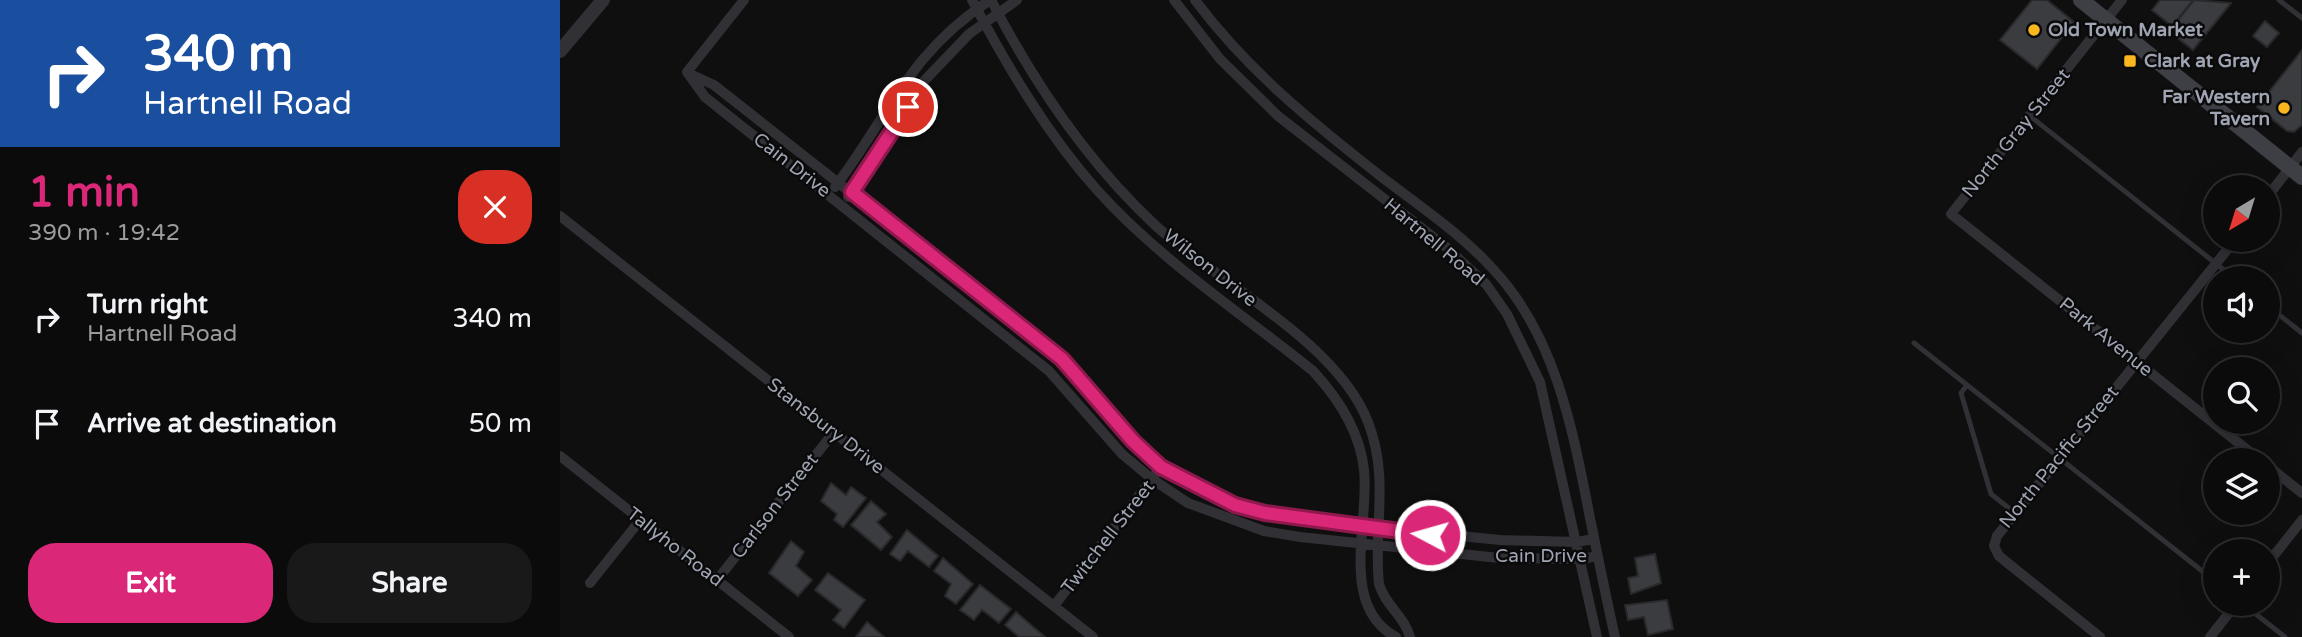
<!DOCTYPE html>
<meta charset="utf-8">
<style>
body{margin:0;font-family:"Varela Round",sans-serif;background:#19191a;color:#f1f3f6;height:100vh;display:flex;flex-direction:column;font-size:26px;white-space:nowrap}
*{box-sizing:border-box;margin:0}
p{font-size:23px;color:#9a9b9d}
.icon{flex:none;width:38px;height:38px;fill:none;stroke:currentColor;stroke-width:2;stroke-linecap:round;stroke-linejoin:round}
.map{position:relative;flex:1;overflow:hidden}
.details{display:flex;flex-direction:column;background:#0b0b0c;width:560px}
.details>*{flex:none}
.guide{background:#1a4fa0;color:#fff;overflow:hidden}
.needle{width:46px;rotate:218deg}
.tools{position:absolute;left:1643px;top:175px;display:grid;gap:14px}
.tools a{display:grid;place-items:center;width:77px;height:77px;border-radius:50%;background:#0b0b0c;box-shadow:0 7px 28px #0002,0 0 0 2px #2b2b2d;font-size:35px}
.pin{position:absolute;display:grid;place-items:center;width:60px;height:60px;color:#fff;margin:-30px;border:4px solid #fff;border-radius:50%;box-shadow:0 2px 7px #0007}
.me{position:absolute;width:77px;margin:-38px;rotate:276deg;stroke-linejoin:round;filter:drop-shadow(0 0 5px #0008)}
.turn{display:flex;align-items:center;gap:24px;height:147px;padding:0 28px;font-size:32px}
.turn .icon{width:91px;height:91px;stroke-width:2.5}
.turn b{display:block;font-size:49px;line-height:60px}
.round{display:grid;place-items:center;flex:none;width:74px;height:74px;border-radius:28px;background:#19191a}
.overview{display:flex;align-items:center;justify-content:space-between;height:119px;padding:0 28px}
h1{font-size:42px;font-weight:700;line-height:52px;color:#db2777}
.button{display:flex;gap:14px;margin-top:auto;padding:14px 28px}
.button a{flex:1;height:80px;border-radius:28px;background:#db2777;color:#fff;font-size:28px;font-weight:700;line-height:80px;text-align:center}
.button a+a{background:#19191a;color:#f1f3f6}
ul{padding:0;list-style:none}
li{display:flex;align-items:center;gap:21px;height:105px;padding:0 28px}
li div{flex:1}
li b{display:block;font-size:26px}
li em{font-style:normal}
main{display:flex;flex:1;min-height:0}
.map>svg:first-child{display:block}
.building{fill:#3b3c40;stroke:#29292c;stroke-width:2}
.lines{fill:none;stroke-linecap:round;stroke-linejoin:round}
.service{stroke:#303035;stroke-width:5}
.minor{stroke:#303035;stroke-width:10}
.tertiary{stroke:#303035;stroke-width:14}
.secondary{stroke:#3e3f45;stroke-width:16}
.route-casing{stroke:#8e194d;stroke-width:18}
.route{stroke:#db2777;stroke-width:12}
.poi-dot{fill:#f8b71f;stroke:#0a0a0b;stroke-width:2.5}
.labels{text-anchor:middle;dominant-baseline:central;stroke-width:5;stroke-linejoin:round;paint-order:stroke}
.poi-label{font-size:19px;font-weight:bold;fill:#9fa4b2;stroke:#0a0a0b;text-anchor:start}
.street-label{font-size:19px;fill:#9fa4b2;stroke:#0a0a0b}
</style>
<main>
<section class="details">
<div class="guide">
<div class="turn"><svg class="icon" aria-label="right" viewBox="0 0 24 24"><path d="M7 20v-9h11M14 6l5 5-5 5"/></svg><div><b>340 m</b>Hartnell Road</div></div>
</div>
<div class="overview"><div><h1>1 min</h1><p>390 m · 19:42</p></div><a class="round" style="background:#d93025;color:#fff"><svg class="icon" aria-label="close" viewBox="0 0 24 24"><path d="M6 6l12 12M18 6L6 18"/></svg></a></div>
<ul>
<li><svg class="icon" aria-label="right" viewBox="0 0 24 24"><path d="M7 20v-9h11M14 6l5 5-5 5"/></svg><div><b>Turn right</b><p>Hartnell Road</p></div><em>340 m</em></li>
<li><svg class="icon" aria-label="arrive" viewBox="0 0 24 24"><path d="M6 21V4h12l-3 4 3 4H6"/></svg><div><b>Arrive at destination</b></div><em>50 m</em></li>
</ul>
<div class="button"><a>Exit</a><a>Share</a></div>
</section>
<div class="map">
<svg width="1742" height="637" viewBox="0 0 1742 637">
<rect width="100%" height="100%" fill="#0f0f10"/>
<!-- building -->
<path class="building" d="M1472,0h15l27,22 -37,47 -37,-29z
M1600,0h31l1,1 -20,25 -20,-16z
M1634,0l37,3 -38,47 -24,-19z
M1705,21l14,12 -12,14 -14,-11z
M1742,50v75l-8,7 -7,-1 -30,-24z
M271,483l15,12 5,-8 15,11 -23,29 -9,-7 3,-6 -16,-13z
M311,501l15,13 -9,8 15,15 -11,13 -30,-25z
M347,530l31,26 -9,11 -21,-16 -8,10 -10,-7z
M231,541l13,11 -8,14 16,14 -14,16 -29,-23z
M1095,554l6,29 -30,11 -3,-16 10,-2 -3,-18z
M383,558l30,26 -17,20 -11,-8 6,-12 -17,-13z
M268,573l37,27 -21,28 -11,-8 8,-10 -26,-20z
M420,585l31,24 -12,14 -17,-13 -8,10 -14,-10z
M1107,600l6,29 -25,6 -4,-18 -16,3 -3,-15z
M456,612l29,25h-26l-14,-12z
M307,622l17,15h-28z"/>
<g class="lines">
<!-- service -->
<path class="service" d="M1719,0l23,18
M1470,116l204,162
M1708,306l34,27
M1354,343l302,239
M1407,385l-6,8 30,101 24,19
M1683,604l42,33"/>
<!-- minor -->
<path class="minor" d="M412,0c35,66 75,134 125,190 63,70 143,122 216,181 25,27 47,61 51,99 6,52 -26,136 32,167
M431,0c43,83 96,162 165,226 63,57 181,116 212,196 22,57 5,105 11,162 6,21 26,33 31,53
M614,0l46,59 58,57 168,131 40,37 21,30 33,68 57,255
M635,0c53,71 119,124 188,178 38,29 78,56 110,91 63,67 80,162 97,249 8,39 16,79 25,119
M1562,0l-171,214 309,246
M127,72l18,25 344,274 73,83 30,25 36,24 76,28 36,6 199,21 82,1 17,-3
M127,72l57,-72
M130,74l24,11 348,274 71,82 28,26 33,19 41,19 68,15 197,20 77,2 17,-3
M275,187c55,-73 74,-134 155,-187
M1708,196l34,-44
M288,197l77,-117 44,-46 48,-34
M0,216l533,421
M0,456l229,181
M1708,466l34,27
M1708,563l34,-43
M157,580l117,-148
M30,583l51,-64
M494,606l107,-139
M1540,637l-101,-81 -5,-10 3,-10 238,-296
M1650,637l26,-33"/>
<!-- tertiary -->
<path class="tertiary" d="M0,51l43,-51"/>
<!-- secondary -->
<path class="secondary" d="M1521,0l221,177"/>
</g>
<g class="lines">
<defs>
<path id="route" d="M348,107l-56,85 210,167 71,82 28,26 74,38 30,8 165,22"/>
</defs>
<!-- route casing -->
<use href="#route" class="route-casing"/>
<!-- route -->
<use href="#route" class="route"/>
</g>
<!-- markers -->
<g class="poi-dot">
<circle cx="1474" cy="30" r="7"/>
<rect x="1563" y="54" width="14" height="14" rx="3.5"/>
<circle cx="1724" cy="108" r="7"/>
</g>
<g class="labels">
<!-- poi labels -->
<g class="poi-label">
<text x="1488" y="30">Old Town Market</text>
<text x="1584" y="61">Clark at Gray</text>
<text x="1710" y="97" text-anchor="end">Far Western<tspan x="1710" dy="22">Tavern</tspan></text>
</g>
<!-- street labels -->
<g class="street-label">
<text transform="translate(1456 133) rotate(-51)">North Gray Street</text>
<text transform="translate(232 165) rotate(38)">Cain Drive</text>
<text transform="translate(874 242) rotate(40)">Hartnell Road</text>
<text transform="translate(650 268) rotate(38)">Wilson Drive</text>
<text transform="translate(1546 337) rotate(39)">Park Avenue</text>
<text transform="translate(266 426) rotate(38)">Stansbury Drive</text>
<text transform="translate(1499 457) rotate(-51)">North Pacific Street</text>
<text transform="translate(215 506) rotate(-52)">Carlson Street</text>
<text transform="translate(548 537) rotate(-52)">Twitchell Street</text>
<text transform="translate(115 547) rotate(38)">Tallyho Road</text>
<text x="981" y="556">Cain Drive</text>
</g>
</g>
</svg>
<div class="tools">
<a><svg class="needle" viewBox="-14 -14 28 28"><path d="M0-13l5 13h-10z" fill="#e53935"/><path d="M0 13l5-13h-10z" fill="#9a9b9d"/></svg></a>
<a><svg class="icon" aria-label="sound" viewBox="0 0 24 24"><path d="M4 9h4l5-4v14l-5-4H4zM17 9q2 3 0 6"/></svg></a>
<a><svg class="icon" aria-label="search" viewBox="0 0 24 24"><circle cx="10" cy="10" r="6"/><path d="M15 15l6 6"/></svg></a>
<a><svg class="icon" aria-label="layers" viewBox="0 0 24 24"><path d="M12 4l9 5-9 5-9-5zM3 14l9 5 9-5"/></svg></a>
<a>+</a>
</div>
<div class="pin" style="left:348px;top:107px;background:#d93025"><svg class="icon" aria-label="arrive" viewBox="0 0 24 24"><path d="M6 21V4h12l-3 4 3 4H6"/></svg></div>
<svg class="me" style="left:870px;top:535px" viewBox="-20 -20 40 40"><circle r="17" fill="#db2777" stroke="#fff" stroke-width="3"/><path d="M0-11L8 9 0 5-8 9z" fill="#fff"/></svg>
</div>
</main>
